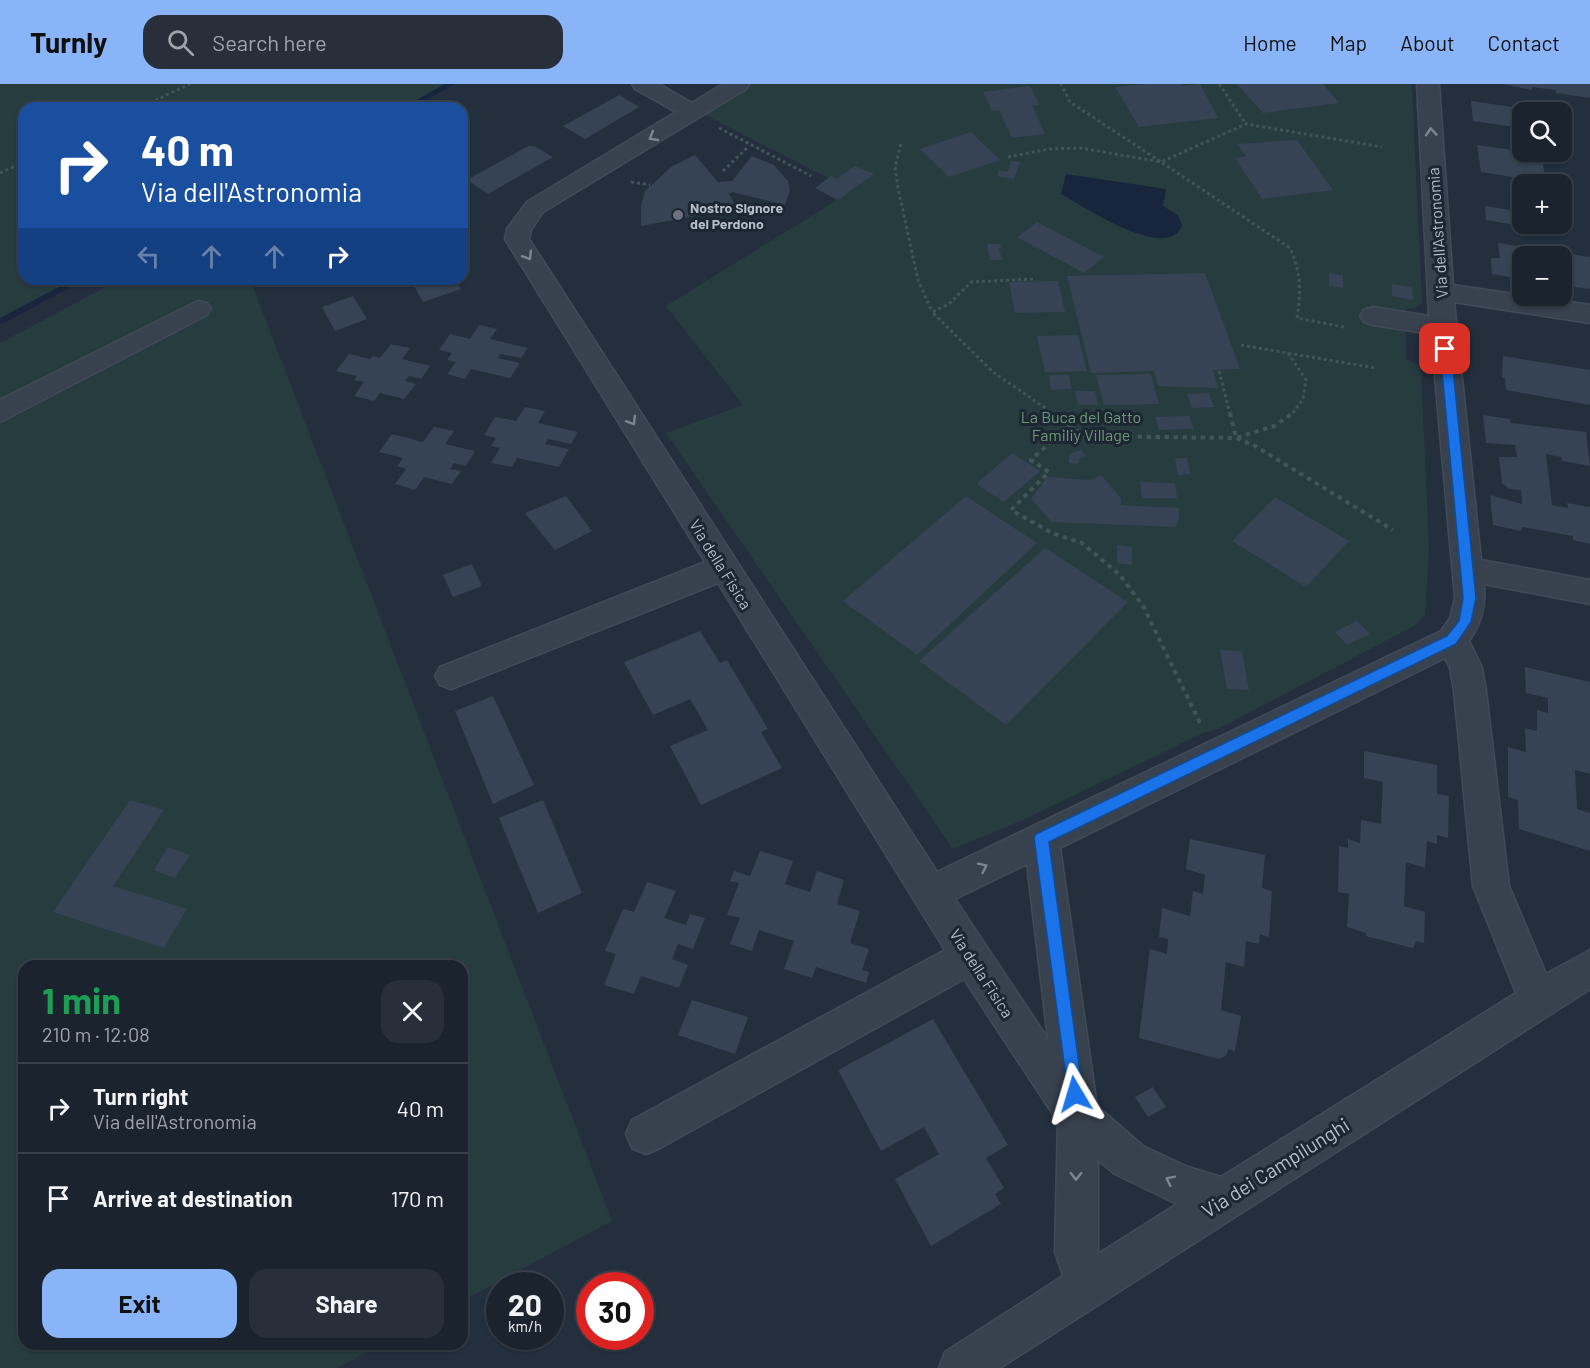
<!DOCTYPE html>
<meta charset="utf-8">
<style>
body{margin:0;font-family:Barlow,sans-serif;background:#282f3a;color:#f1f3f6;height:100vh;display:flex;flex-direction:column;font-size:22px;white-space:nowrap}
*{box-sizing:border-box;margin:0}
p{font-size:20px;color:#a0a4aa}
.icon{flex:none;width:33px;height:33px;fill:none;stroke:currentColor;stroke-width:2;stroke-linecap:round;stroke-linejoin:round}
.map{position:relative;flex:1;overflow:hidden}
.details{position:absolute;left:18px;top:876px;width:450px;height:390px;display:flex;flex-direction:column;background:#1b232e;border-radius:18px;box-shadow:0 2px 4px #0004,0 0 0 2px #39404a}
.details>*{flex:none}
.top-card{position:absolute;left:18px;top:18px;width:450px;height:183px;border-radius:18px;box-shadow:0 2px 4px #0004,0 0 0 2px #39404a;background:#1a4fa0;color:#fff;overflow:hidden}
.buttons{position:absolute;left:1512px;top:18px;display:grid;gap:12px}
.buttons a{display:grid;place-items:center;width:60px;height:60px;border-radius:12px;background:#1b232e;box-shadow:0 2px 4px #0004,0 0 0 2px #39404a;font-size:30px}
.speed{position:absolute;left:486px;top:1188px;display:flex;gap:12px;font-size:30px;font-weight:700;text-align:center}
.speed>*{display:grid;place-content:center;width:78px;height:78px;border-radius:50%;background:#1b232e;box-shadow:0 2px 4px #0004,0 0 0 2px #39404a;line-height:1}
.speed small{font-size:15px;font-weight:400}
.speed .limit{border:9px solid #d22;background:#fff;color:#111}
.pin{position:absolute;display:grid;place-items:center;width:51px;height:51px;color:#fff;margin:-26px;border-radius:12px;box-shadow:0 3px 9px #0006}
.me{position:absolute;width:66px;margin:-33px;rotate:353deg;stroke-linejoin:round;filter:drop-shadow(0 0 4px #0008)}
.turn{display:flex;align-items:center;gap:21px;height:126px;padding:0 24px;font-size:27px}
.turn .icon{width:78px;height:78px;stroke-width:2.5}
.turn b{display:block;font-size:42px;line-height:51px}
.lanes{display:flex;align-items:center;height:57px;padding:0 24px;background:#0003;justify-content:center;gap:30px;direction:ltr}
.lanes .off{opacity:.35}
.round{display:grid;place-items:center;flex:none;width:63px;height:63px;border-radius:18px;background:#282f3a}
.summary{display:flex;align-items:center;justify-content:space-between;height:102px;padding:0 24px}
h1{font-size:36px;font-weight:700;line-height:45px;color:#1e9e55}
.action{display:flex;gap:12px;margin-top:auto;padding:12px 24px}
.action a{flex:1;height:69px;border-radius:18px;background:#8ab4f8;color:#111;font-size:24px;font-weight:700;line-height:69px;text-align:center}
.action a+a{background:#282f3a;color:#f1f3f6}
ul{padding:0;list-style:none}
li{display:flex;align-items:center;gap:18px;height:90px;padding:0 24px;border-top:2px solid #39404a}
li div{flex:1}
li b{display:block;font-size:22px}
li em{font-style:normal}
header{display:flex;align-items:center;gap:36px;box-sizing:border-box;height:84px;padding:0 30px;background:#8ab4f8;color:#111}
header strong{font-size:28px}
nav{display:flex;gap:33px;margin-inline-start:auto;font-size:21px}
.search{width:420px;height:54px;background:#282f3a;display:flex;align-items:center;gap:15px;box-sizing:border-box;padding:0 21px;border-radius:18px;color:#a0a4aa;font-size:22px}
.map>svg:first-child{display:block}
.green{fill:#263c3f}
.water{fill:#17263c}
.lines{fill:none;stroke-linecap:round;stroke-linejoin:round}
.stream{fill:#17263c;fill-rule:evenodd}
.building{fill:#364354}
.minor-casing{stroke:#414a57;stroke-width:3}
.path-far1{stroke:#3f5557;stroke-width:3;stroke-dasharray:3 3;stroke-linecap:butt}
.path{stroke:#3f5557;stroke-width:4;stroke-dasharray:4.5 4.5;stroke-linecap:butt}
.minor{fill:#38414e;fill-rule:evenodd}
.oneway{stroke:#7c8592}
.route{fill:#1a73e8;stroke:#114b97;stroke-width:1.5}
.worship-dot{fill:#6b7280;stroke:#1d2633;stroke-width:2}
.labels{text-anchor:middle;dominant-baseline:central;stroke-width:6;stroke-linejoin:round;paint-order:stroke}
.far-poi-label{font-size:14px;font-weight:bold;fill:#b4bcc9;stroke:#1d2633;text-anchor:start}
.street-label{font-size:16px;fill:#b4bcc9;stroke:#1d2633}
.park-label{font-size:16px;fill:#6b9a76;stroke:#1d2633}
.near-street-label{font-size:20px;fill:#b4bcc9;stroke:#1d2633}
</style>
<header>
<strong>Turnly</strong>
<div class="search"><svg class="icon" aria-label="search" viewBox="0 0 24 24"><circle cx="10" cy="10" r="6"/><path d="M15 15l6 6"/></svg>Search here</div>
<nav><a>Home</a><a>Map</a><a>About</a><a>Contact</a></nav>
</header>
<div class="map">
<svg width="1590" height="1284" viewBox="0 0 1590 1284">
<rect width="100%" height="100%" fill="#242f3e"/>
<!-- green -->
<path class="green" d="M0,0h451l-43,24h-384v171h61l-85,44z
M751,0h661l10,219 -6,5h-10v51l15,7 8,185 -4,64 -11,11 -196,103 -13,3 -182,88 -70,29 -287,-416 77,-28 -77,-99 171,-106 -22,-12 13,-10 -125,-64z
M121,195h129l362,942 -150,80v-335h-438v378h357l-44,24h-337v-1025z"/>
<!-- water -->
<path class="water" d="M1066,90l100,15 -3,17 15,9 4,10c-13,39 -99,-19 -121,-31z"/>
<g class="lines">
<!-- stream -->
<path class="stream" d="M445,0h10l-43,24h-10z
M74,195h12l-86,46v-7z"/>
</g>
<!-- building -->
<path class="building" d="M1148,0h32l2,2 18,-2 18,34 -79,9 -24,-40z
M1237,0h86l16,19 -76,10z
M1502,0h88v14l-34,-5v-3l-24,-3v3z
M1030,2l10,19 -7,1 12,28 -33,4 -13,-28 -7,1 -9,-19z
M619,11l20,12 -54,32 -22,-13z
M1471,17l62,9 1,2h-12v16l-49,-7z
M971,48l29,28 -51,17 -29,-28z
M1297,56l36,50 -71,9 -27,-41 11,-2 -9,-12z
M1477,61l64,9 5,28 -65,-10z
M528,62h6l19,11 -65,37 -21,-14z
M695,71l23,27 14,-1 20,-25 22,9 14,16 2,9 -5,15 -53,-13 -3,2 5,9 -7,7 -86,16v-21l4,-14 26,-24z
M1011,77l9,1 -6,17 -17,-3 2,-6 9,2z
M855,82l19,8 -36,26 -23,-12 16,-12 6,3z
M1485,122l37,6v12h27v7l-63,-11z
M1037,138l67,35 -20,16 -67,-36z
M1498,159l92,14v32l-28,-4v-29h-40v23l-30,-5 -1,-16h9z
M987,160h13l1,4h-3l5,12h-13z
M1205,189l35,96 -27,1 5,18h-2l-58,-2 -4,-15 -63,2 -24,-97z
M1329,189l14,2v13l-14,-2z
M410,195h45l6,10 -38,13z
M1058,197l7,31 -50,1 -6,-31z
M1392,200l20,3 1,13 -21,-4z
M353,212l14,23 -32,12 -13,-24z
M479,241l18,4 -7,10 38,9 -7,10 -21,-4 -2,4 22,5 -10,15 -39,-9 -6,10 -18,-5 9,-12 -9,-2 5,-7 -13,-3 11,-16 20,5z
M1078,251l9,36 -42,1 -8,-36z
M391,260l19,4 -8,11 28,7 -9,13 -12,-3 -4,5 11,3 -12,15 -24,-6 -6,8 -20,-5 10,-14 -10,-2 3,-4 -21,-5 13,-17 21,5 3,-3 7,2z
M1503,272l87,14v35l-84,-15 -1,-12h-3z
M1151,290l8,30 -55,1 -8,-30z
M1049,291h20l3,14 -21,1z
M1075,307h20l3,14h-20z
M1209,309l5,14 -22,1 -5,-14z
M525,323l20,4 -7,12 40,9 -7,12 -23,-5 -3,5 24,5 -10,18 -42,-9 -5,9 -21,-4 9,-15 -9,-2 5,-8 -12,-3 11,-18 21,4z
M1483,331l27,4 1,4 75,9 4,34 -28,-5 -1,-4 -15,-3 6,51 16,3 -1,-5 23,4v37l-17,-4v-4l-51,-9 -1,4 -28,-6 -3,-30 32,9 -1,-14 -12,-1 -7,-6 -3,-26h18l-2,-12 -29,-2z
M1189,332l5,13 -35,1 -4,-13z
M434,343l20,4 -9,13 30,7 -9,15 -12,-3 -4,6 11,2 -9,13 -28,-7 -9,13 -20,-6 11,-15 -9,-3 6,-8 -24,-6 13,-18 31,8z
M1081,366l5,6 -7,3 -1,5 -9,-1v-9z
M1012,369l28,18 -36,31 -28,-18z
M1175,374h12l4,16 -13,1z
M1101,391l20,23v7l58,3v12l-4,7 -123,-5 -21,-23 16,-22 43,3z
M1140,398l35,1 2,15h-35z
M566,412l26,35 -37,19 -30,-37z
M966,412l71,47 -120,112 -74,-54z
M1275,413l74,44 -43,46 -74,-46z
M1117,461l15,2v18l-15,-2z
M1045,464l83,54 -122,123 -87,-64z
M472,480l10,22 -29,11 -10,-22z
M1357,537l13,13 -23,11 -12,-13z
M700,547l20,32 7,-3 41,69 -7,3 21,36 -81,37 -31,-59 38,-16 -18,-31 -37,16 -29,-53z
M1220,566l22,1 7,39 -22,-1z
M1525,583l65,15v92l-15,-4 2,39 13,4v38l-71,-22 -1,-29 -10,-3v-50l18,5 -1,-24 12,3v-21l11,3v-15l-22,-5z
M493,612l41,89 -41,19 -38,-93z
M1364,667l73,14v29l12,2 -1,42 -11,-3v9l-10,-3 -2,27 -19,-6 -2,44 21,6 -1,31 -8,-2 -3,7 -47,-12v-3l-19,-6 2,-33 -11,-2 1,-46 9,2v-9l12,4 1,-23 20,4 2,-42 -19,-4z
M130,716l34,10 -51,76 74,23 -23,39 -111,-36z
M543,716l39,93 -44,20 -39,-95z
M1190,755l75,16 -3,33 10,3 -3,46 -9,-3 -1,10 -13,-3 -2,26 -18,-5 -5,48 20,6 -6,35 -7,-2 -1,6 -8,4 -80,-21 11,-89 17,5 1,-15 -9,-2 3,-29 28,8 3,-25 10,3 2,-19 -19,-6z
M168,763l22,8 -15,23 -21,-8z
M760,767l33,10 -8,23 25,8 7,-21 27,9 -7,24 23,7 -10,32 19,6 -7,21 7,2 -3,11 -50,-16 -4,11 -28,-9 10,-28 -35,-11 -7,21 -22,-7 10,-26 -13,-3 12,-32 -9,-2 4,-10 16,5z
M647,798l29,9 -12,27 22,7 4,-11 15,4 -12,31 -15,-5 -6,15 16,6 -9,23 -38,-12 -7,18 -30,-9 12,-31 -11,-3 18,-42 11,3z
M692,916l56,17 -13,37 -57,-19z
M933,935l75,126 -22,13 18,30 -9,6 6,10 -70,42 -36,-67 44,-25 -15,-27 -43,24 -43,-81z
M1153,1003l13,20 -18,10 -13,-20z"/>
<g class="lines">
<defs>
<path id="minor" d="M632,0h27l33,19 31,-19h26l-3,5 -203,123 -12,18 -2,9 408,633 504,-241 9,-13 5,-20 -24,-264 -58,-9 -9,-3 -4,-6 4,-6 9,-3 56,9 -12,-232h22l14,201 137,20v18l-136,-21 27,258 109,20v24l-106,-20c2,22 -3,40 -15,57l13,27 4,23 23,195 37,88 44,-24v39l-590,379h-61l6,-16 118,-76 -8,-24 3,-130 -94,-143 -304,169 -14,6 -14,-6 -6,-14 6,-14 313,-170 -227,-367 -267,106 -11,-4 -5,-9 5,-9 265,-105 -200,-323 2,-10 20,-27 149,-90 -41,-23zM1445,574l5,10 4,23 19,195 43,107 -295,184 -33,-10 -45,-21 -46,-40 -37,-258zM1027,780l21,175 -93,-140zM1098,1076l17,14 62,30 -79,50z
M198,217l9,2 4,6 -4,6 -207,107v-22z"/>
</defs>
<!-- minor casing -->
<use href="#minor" class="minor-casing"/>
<!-- path-far1 -->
<path class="path-far1" d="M1219,0l27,40
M139,24l51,-24
M719,44l92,48
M901,60l-6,23 3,21 20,92 14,32
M1008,73l41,-8 32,-1 80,14 -91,-60 -9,-18
M723,87l26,-25
M0,89l24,-11
M631,98l19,3
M1033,195l-62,3 -22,22 -17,8 61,60 61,42
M1344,243l-47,-9c4,-25 4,-47 -7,-70l-129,-86 85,-38 136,23
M1241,261l134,23
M1288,269l18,27 -3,19 -11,15
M1219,287l11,43"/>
<!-- path -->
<path class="path" d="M1051,329l18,12 -38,35 18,12 -38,38 41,23 30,10 38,32 23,31 58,119
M1230,329l6,25 38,-12 19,-13
M1069,341l16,11 151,2 19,8 138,84"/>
<!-- minor -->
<use href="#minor" class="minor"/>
</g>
<!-- one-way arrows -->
<defs><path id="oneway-chevron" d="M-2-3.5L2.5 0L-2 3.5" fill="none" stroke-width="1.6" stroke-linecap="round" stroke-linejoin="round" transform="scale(1.5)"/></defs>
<g class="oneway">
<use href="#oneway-chevron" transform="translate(1431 48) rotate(-94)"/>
<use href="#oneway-chevron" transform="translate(653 53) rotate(149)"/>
<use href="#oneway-chevron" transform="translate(528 172) rotate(58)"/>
<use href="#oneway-chevron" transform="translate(632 337) rotate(58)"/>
<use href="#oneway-chevron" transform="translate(983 783) rotate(-26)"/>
<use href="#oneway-chevron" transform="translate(1076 1092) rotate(91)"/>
<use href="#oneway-chevron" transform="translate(1170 1096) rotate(-154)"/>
</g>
<!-- route -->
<path class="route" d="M1445,261l6,4 25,249 -5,24 -15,22 -407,198 34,252 -2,6 -6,2 -6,-2 -35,-262 2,-4 411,-198 12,-15 4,-23 -23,-249z"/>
<!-- markers -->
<circle class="worship-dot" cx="678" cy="131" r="6"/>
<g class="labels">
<!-- far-poi labels -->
<g class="far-poi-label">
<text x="690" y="123">Nostro Signore<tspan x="690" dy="16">del Perdono</tspan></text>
</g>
<!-- street labels -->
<g class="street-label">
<text transform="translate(1437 149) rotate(-94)">Via dell'Astronomia</text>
<text transform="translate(721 480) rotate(58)">Via della Fisica</text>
<text transform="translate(982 889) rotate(57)">Via della Fisica</text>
</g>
<!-- park labels -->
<g class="park-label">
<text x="1081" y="332">La Buca del Gatto<tspan x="1081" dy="18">Familiy Village</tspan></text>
</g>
<!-- near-street labels -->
<g class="near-street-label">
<text transform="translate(1275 1083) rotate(-32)">Via dei Campilunghi</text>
</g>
</g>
</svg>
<div class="buttons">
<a><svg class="icon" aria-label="search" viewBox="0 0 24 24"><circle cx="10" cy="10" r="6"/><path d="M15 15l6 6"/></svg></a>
<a>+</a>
<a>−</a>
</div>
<div class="speed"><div>20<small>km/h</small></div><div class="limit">30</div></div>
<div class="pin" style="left:1445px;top:265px;background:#d93025"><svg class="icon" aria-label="arrive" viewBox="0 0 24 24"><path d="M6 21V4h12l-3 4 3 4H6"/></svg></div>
<svg class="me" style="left:1075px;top:1010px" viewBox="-20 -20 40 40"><path d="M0-17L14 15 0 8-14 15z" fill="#1a73e8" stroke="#fff" stroke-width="4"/></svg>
<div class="top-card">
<div class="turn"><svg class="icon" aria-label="right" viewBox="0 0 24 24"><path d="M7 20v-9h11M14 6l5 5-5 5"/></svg><div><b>40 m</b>Via dell'Astronomia</div></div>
<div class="lanes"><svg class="icon off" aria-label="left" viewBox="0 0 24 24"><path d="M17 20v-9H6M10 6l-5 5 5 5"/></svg><svg class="icon off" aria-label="ahead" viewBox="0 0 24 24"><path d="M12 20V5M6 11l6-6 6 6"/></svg><svg class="icon off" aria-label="ahead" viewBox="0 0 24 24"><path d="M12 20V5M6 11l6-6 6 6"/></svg><svg class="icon" aria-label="right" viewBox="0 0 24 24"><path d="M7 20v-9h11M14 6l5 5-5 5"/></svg></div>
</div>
<section class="details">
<div class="summary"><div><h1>1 min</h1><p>210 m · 12:08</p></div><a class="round"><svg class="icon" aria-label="close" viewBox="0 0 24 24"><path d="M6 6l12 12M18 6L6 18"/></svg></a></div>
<ul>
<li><svg class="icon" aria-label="right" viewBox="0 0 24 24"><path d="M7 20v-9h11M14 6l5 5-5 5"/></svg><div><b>Turn right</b><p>Via dell'Astronomia</p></div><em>40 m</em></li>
<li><svg class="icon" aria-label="arrive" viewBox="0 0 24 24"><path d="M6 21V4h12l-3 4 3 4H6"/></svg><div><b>Arrive at destination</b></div><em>170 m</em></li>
</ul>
<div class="action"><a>Exit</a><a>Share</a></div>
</section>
</div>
